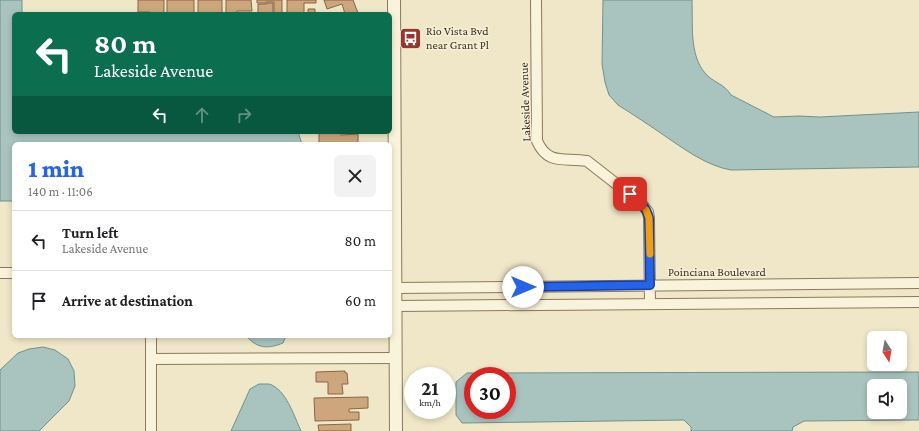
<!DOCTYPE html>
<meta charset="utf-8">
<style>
body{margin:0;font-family:"Crimson Pro",serif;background:#f2f2f2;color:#202124;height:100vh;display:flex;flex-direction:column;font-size:15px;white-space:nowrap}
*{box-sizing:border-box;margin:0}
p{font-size:13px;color:#757577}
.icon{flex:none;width:22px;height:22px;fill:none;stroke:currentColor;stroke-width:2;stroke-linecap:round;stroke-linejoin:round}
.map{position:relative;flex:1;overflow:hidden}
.details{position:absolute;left:12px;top:142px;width:380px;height:196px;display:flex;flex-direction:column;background:#fff;border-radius:6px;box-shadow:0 2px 6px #0003}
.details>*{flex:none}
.top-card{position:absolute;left:12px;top:12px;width:380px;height:122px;border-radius:6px;box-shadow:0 2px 6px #0003;background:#0b6e4f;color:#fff;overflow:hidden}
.needle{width:26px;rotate:169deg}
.fabs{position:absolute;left:867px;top:331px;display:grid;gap:8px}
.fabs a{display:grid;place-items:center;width:40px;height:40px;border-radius:6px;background:#fff;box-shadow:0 2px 6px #0003;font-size:20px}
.speed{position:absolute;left:404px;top:367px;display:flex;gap:8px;font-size:20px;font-weight:700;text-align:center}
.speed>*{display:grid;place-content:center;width:52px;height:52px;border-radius:50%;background:#fff;box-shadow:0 2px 6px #0003;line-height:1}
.speed small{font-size:10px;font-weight:400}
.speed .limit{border:6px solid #d22;background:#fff;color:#111}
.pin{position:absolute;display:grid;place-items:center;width:34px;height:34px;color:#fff;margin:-17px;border-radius:8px;box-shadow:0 2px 6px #0006}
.me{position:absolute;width:44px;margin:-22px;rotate:90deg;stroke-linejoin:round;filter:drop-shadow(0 0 3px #0008)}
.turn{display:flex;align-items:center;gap:14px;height:84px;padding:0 16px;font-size:18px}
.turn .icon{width:52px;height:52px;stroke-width:2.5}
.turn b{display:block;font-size:28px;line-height:34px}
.lanes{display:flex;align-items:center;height:38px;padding:0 16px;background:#0003;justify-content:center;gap:20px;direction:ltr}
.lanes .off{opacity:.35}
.round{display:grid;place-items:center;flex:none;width:42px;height:42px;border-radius:6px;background:#f2f2f2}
.overview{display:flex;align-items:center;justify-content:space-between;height:68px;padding:0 16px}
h1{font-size:24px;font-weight:800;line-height:30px;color:#2563eb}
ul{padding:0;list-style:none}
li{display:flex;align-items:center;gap:12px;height:60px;padding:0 16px;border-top:1px solid #e0e0e0}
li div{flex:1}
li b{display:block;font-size:15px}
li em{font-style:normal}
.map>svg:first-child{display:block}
.water{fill:#a9c3be;stroke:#6f928c;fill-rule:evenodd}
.building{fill:#cda67d;stroke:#8b6542}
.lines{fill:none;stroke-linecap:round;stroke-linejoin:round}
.minor-casing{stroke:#8b795c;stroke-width:12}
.tertiary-casing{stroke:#8b795c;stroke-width:14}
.minor{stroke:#f9f3db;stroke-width:10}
.tertiary{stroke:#f9f3db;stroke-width:12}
.route-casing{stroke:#184099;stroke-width:10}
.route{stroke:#2563eb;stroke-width:7}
.slow{stroke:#f59e0b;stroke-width:7}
.labels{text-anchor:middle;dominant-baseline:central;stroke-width:3;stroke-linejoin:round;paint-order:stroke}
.poi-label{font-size:12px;fill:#3c3020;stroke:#f6f0d8;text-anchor:start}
.street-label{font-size:12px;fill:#3c3020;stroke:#f6f0d8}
</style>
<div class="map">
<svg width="919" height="431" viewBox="0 0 919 431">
<rect width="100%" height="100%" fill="#efe7c8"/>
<!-- water -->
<path class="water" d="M0,0h22v14h-8v118h284l4,12h-288v57h-14z
M603,0h89c1,24 -3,54 13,73 7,9 20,11 26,22l43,22 25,-1 21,1 99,-5v55l-188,3c-24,-4 -47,-21 -66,-34 -16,-11 -31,-21 -47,-31l-9,-10 -4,-13 -3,-18z
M246,336h40l-3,7c-15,6 -25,6 -37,-7z
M43,347l12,3 13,9 6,12 1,15 -6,15 -30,30h-39v-61l18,-17 11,-4z
M919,372v48l-115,1 -11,6 -1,4h-101v-4l-7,-7 -222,3 -6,-8v-33l11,-9zM473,376h34v34h-34zM874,386h26v26h-26z
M259,384c3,0 7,0 10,0 17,5 25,32 32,47h-70l19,-42z"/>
<!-- building -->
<path class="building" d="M138,0h26v14h-14v-2h-12z
M167,0h27v14h-27z
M198,0h24v14h-10v-1l-14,1z
M226,0h25l1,11h-15v3h-11z
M257,0h25v13h-8v-11h-8v1h-9z
M287,0h29v3h-12v11h-17z
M324,0h29l5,13 -13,1 -3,-10 -15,5z
M267,3h6v11h-15v-10h9z
M308,9h7v5h-7z
M323,132h18v3l17,-1v10h-39v-11z
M345,371v2h2l1,11h-6l1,10h-15v-12h-12v-10z
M368,397v11l-19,1v3h10v8l-44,1 -1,-23z
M351,424v7h-32l-1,-6z"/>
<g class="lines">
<defs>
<path id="minor" d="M536,0l1,141c11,25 28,16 50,20l55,43 6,8 1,6 1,86
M0,273h14
M395,288l524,-5
M395,306l524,-4
M151,336v95
M151,359l244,-1"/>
<path id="tertiary" d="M394,0l2,431"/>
</defs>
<!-- minor casing -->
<use href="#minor" class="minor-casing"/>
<!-- tertiary casing -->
<use href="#tertiary" class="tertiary-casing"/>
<!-- minor -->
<use href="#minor" class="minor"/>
<!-- tertiary -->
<use href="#tertiary" class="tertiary"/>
</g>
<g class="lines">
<defs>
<path id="route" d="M523,287l127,-2 -1,-67c-3,-12 -10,-17 -19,-24"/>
</defs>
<!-- route casing -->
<use href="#route" class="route-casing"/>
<!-- route -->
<use href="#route" class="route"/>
<!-- slow -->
<path class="slow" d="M646,210l3,8 1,36"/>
</g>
<!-- icons -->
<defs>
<symbol id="bus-square" viewBox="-11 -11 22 22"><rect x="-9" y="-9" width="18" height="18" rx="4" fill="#9b342c" stroke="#f6f0d8"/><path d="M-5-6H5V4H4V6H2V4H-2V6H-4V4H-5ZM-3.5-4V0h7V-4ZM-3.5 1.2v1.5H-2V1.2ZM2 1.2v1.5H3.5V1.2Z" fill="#fff"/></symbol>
</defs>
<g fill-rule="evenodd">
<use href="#bus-square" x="398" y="26" width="25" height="25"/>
</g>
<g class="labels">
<!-- poi labels -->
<g class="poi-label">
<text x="426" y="31">Rio Vista Bvd<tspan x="426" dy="14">near Grant Pl</tspan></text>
</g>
<!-- street labels -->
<g class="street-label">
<text transform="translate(525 102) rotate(-92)">Lakeside Avenue</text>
<text x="717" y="272">Poinciana Boulevard</text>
</g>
</g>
</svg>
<div class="fabs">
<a><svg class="needle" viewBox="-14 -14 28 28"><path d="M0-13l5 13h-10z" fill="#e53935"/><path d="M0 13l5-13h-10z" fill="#757577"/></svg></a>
<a><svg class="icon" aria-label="sound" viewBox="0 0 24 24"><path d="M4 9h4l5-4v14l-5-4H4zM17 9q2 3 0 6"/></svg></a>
</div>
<div class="speed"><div>21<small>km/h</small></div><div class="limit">30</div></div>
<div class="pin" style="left:630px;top:194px;background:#d93025"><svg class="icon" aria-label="arrive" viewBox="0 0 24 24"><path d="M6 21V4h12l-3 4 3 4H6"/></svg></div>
<svg class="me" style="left:523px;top:287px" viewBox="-20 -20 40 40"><circle r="19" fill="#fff"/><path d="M0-13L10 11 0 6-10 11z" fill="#2563eb"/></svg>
<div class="top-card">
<div class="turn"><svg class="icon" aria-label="left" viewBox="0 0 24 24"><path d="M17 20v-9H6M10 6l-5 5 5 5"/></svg><div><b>80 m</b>Lakeside Avenue</div></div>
<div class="lanes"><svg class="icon" aria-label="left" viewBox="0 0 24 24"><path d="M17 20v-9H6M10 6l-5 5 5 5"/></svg><svg class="icon off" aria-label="ahead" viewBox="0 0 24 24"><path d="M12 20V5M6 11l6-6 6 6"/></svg><svg class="icon off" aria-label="right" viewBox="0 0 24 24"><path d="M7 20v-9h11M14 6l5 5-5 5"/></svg></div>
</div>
<section class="details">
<div class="overview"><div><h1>1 min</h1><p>140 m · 11:06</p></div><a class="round"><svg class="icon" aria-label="close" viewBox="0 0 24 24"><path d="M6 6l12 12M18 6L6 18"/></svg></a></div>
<ul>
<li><svg class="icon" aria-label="left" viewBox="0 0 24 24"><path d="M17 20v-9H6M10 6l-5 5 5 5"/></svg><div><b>Turn left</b><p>Lakeside Avenue</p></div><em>80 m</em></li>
<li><svg class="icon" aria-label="arrive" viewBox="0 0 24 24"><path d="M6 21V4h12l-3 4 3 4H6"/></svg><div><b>Arrive at destination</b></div><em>60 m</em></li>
</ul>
</section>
</div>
